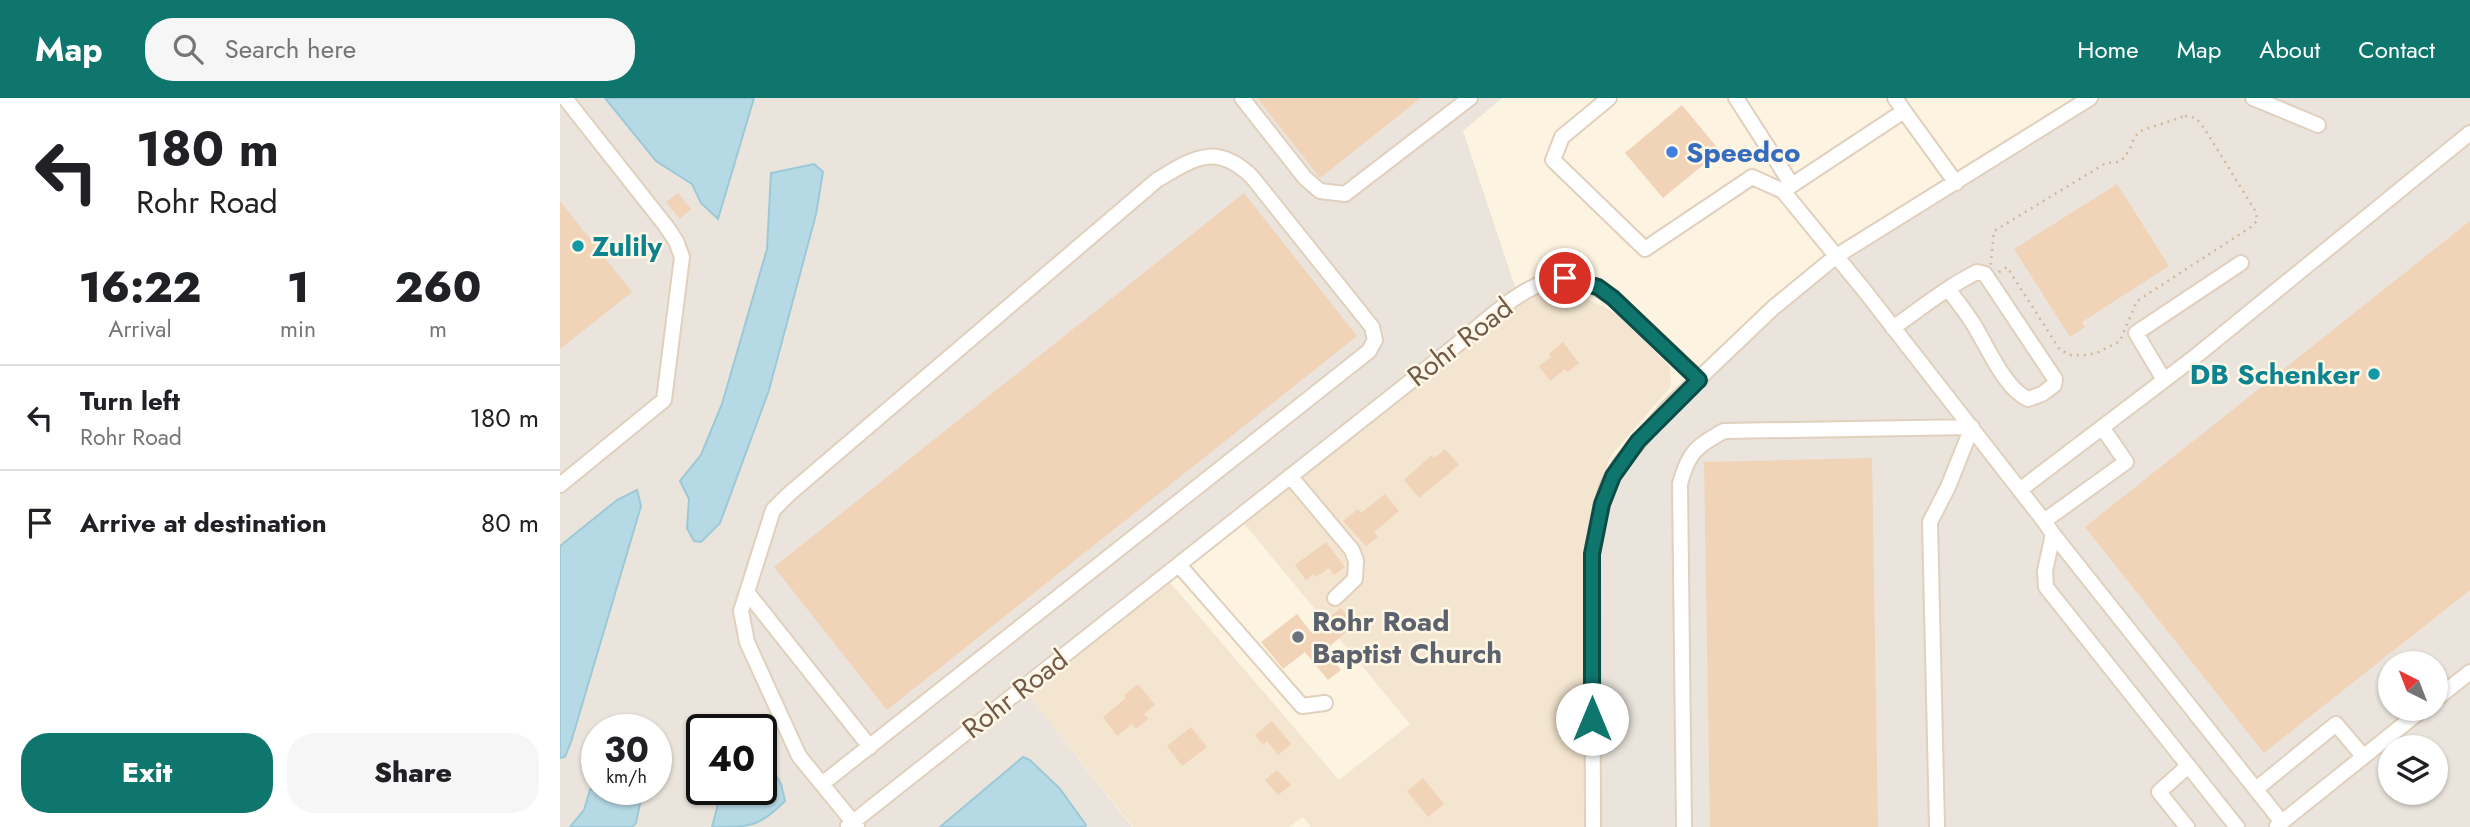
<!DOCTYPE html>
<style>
body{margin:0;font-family:Jost,sans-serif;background:#f6f6f6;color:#202124;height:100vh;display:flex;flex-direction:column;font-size:26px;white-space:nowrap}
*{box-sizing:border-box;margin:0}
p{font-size:23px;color:#757577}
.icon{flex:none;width:38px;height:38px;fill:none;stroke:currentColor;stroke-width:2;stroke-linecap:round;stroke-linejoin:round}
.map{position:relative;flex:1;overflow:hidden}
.sheet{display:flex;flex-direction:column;background:#fff;width:560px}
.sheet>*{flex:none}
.hud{background:#fff;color:#202124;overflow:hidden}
.needle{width:46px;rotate:318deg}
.controls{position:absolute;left:1818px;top:553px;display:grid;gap:14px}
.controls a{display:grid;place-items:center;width:70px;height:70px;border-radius:50%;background:#fff;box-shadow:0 2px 5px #0004;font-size:35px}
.speed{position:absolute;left:21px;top:616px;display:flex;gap:14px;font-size:35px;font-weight:700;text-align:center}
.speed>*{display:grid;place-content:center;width:91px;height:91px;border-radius:50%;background:#fff;box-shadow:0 2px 5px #0004;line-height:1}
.speed small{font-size:18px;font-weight:400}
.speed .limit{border:4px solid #111;border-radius:10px;background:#fff;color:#111}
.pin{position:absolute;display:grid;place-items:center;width:60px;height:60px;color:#fff;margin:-30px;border:4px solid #fff;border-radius:50%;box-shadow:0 2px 7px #0007}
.me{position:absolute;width:77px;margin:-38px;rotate:0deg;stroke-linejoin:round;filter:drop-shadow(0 0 5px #0008)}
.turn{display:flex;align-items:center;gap:24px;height:147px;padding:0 21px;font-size:32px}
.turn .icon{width:91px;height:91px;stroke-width:2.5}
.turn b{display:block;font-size:49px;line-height:60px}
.eta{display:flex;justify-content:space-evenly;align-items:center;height:119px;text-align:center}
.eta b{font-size:42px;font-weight:800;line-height:49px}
.button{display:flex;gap:14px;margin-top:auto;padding:14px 21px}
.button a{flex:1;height:80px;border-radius:28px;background:#0f766e;color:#fff;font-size:28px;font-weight:800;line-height:80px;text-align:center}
.button a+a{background:#f6f6f6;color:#202124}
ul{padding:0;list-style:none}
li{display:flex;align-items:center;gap:21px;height:105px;padding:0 21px;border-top:2px solid #e0e0e0}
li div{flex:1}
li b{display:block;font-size:26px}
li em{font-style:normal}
header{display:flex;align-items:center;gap:42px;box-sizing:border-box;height:98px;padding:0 35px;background:#0f766e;color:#fff}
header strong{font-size:33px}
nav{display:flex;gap:38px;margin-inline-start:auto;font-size:24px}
.search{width:490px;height:63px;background:#f6f6f6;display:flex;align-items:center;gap:18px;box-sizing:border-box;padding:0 24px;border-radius:28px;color:#757577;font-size:26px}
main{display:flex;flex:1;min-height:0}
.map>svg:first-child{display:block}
.residential{fill:#f3e5cf}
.industrial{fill:#eae4dc;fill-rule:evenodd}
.water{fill:#b6dae5;stroke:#9cc9d6;stroke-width:2}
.building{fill:#f1d3b8}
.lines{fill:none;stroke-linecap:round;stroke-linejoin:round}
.minor-casing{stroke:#e0d0bd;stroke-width:18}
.path{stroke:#d5b79c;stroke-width:2.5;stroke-dasharray:2 5;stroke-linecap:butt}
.minor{stroke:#fff;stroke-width:14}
.route-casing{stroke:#0a4d48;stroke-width:18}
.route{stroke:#0f766e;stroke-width:12}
.shop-dot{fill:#3f7fe0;stroke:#fff7e6;stroke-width:2.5}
.culture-dot{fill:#0f9aa8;stroke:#fff7e6;stroke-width:2.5}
.worship-dot{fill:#6b7280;stroke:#fff7e6;stroke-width:2.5}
.labels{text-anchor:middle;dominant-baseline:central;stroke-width:5;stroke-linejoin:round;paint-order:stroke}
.shop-label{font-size:28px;font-weight:bold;fill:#366cbe;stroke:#fff7e6;text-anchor:start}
.culture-label{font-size:28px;font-weight:bold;fill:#0d838f;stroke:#fff7e6;text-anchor:start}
.street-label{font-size:28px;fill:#725a48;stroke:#fff7e6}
.worship-label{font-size:28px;font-weight:bold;fill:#5b616d;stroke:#fff7e6;text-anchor:start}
</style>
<header>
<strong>Map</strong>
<div class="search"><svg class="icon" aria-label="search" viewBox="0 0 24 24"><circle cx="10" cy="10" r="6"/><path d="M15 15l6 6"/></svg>Search here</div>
<nav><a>Home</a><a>Map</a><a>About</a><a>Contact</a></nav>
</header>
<main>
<section class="sheet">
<div class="hud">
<div class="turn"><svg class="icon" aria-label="left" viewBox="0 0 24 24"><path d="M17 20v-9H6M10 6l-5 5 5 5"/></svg><div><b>180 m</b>Rohr Road</div></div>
</div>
<div class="eta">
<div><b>16:22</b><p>Arrival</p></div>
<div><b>1</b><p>min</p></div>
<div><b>260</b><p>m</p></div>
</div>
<ul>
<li><svg class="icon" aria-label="left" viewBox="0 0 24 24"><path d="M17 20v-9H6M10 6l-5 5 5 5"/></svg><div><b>Turn left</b><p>Rohr Road</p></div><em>180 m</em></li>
<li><svg class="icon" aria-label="arrive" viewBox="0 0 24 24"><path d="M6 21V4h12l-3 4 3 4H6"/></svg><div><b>Arrive at destination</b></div><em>80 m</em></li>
</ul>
<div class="button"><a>Exit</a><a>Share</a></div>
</section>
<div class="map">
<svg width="1910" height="729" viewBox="0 0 1910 729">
<rect width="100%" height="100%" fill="#fcf3e0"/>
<!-- residential -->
<path class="residential" d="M1006,190l53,27 51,52 1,19 -62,72 -23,93 4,276h-279l-8,-10 -14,10h-156l-106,-134 141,-113 171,200 71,-56 -168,-203 287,-224z"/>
<!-- industrial -->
<path class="industrial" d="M0,0h942l-39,33 55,165 -671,531h-287zM37,632h59v59h-59zM142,632h59v59h-59z
M1530,0h380v729h-877l-1,-273 10,-50 36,-63 197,-183zM1830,565h46v46h-46zM1830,649h46v46h-46z
M467,595l105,134h-275z"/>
<!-- water -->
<path class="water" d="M45,0h149l-36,121 -17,-16 -9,-19 -36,-23z
M254,66l9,8 -7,42 -47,176 -49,133 -19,19 -7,-1 -7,-13 2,-29 -9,-18 21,-26 21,-51 45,-155 4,-76z
M77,392l4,16 -70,236 -6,15 -5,1v-212l57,-46z
M201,653l20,33 4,17c-26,26 -34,26 -73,26l10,-38h39z
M463,659l7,3 30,29 26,36 -1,2h-145z
M37,684v7h46l-7,34 -4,4h-62l14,-17 6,-20z"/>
<!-- building -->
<path class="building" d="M697,0h164l-101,80z
M1122,7l38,46 -57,47 -38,-45z
M1557,86l52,82 -87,56 3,5 -15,10 -56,-88z
M118,95l13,16 -11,10 -14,-17z
M684,95l113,143 -470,374 -113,-143z
M0,103l72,91 -72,57z
M1910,123v369l-206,163 -179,-226z
M1003,244l16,21 -11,9 -3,-3 -15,12 -11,-15 12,-9 -2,-3z
M885,351l14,16 -40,33 -15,-18 28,-25 2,3z
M1312,360l6,369h-168l-6,-365z
M825,396l14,17 -25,21 4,5 -12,9 -23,-25 15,-12 3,4z
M766,444l19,25 -11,8 -5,-7 -13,9 -2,-3 -8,6 -11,-15z
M781,510l14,17 -30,25 16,20 -13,10 -23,-28 -22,17 -22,-27 36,-28 14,18z
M578,586l17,21 -11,9 4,5 -12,10 -4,-5 -15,12 -14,-19 23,-19 -2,-3z
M712,623l19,23 -13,11 -11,-14 -4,4 -8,-10z
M631,629l16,20 -25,19 -15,-20z
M717,672l14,15 -13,10 -13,-15z
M863,680l21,26 -16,13 -21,-26z"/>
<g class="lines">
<defs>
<path id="minor" d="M682,0l63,80 15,13 25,3 125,-96
M1049,0l-47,39 -9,23 92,89 107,-72 31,14
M1176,0l56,87
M1335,0l9,13
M1693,0l65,27
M1396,85l-52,-72 -121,80 81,99 180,231 9,13 -8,37 1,16 191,240
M1333,230c28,-20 54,-41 84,-56l8,2 70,105 -1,6 -12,9 -14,5c-23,-10 -41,-53 -54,-74 -8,-13 -17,-24 -26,-36
M1604,282l-28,-47 105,-70
M730,378l62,74 4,11 -1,18 -20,19
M0,387l104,-85 18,-143 -6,-16 -10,-15 -101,-128
M1461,391l175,-133 274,-223
M1484,423l82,-59 -24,-35
M1493,436l228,287
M619,467l123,141 23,-3
M187,494l123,155
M1876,601l34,-27
M262,686l547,-433 6,-11 -3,-13 -120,-150c-36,-35 -58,-19 -95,3l-368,314 -16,16 -32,101 6,31 52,114 58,71
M1696,691l80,-65 27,32
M288,728l606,-479c29,-23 71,-66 109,-69 18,-1 36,10 50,20l87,82
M1717,728l146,-117
M1033,729l-1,-273 10,-50 5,-17 13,-23 47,-55 106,-101 62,-51 255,-159
M1124,729l-4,-343c8,-31 16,-38 44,-53l248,-4 -24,60 -18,35 7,305
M1627,729l-28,-35 29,-26"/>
</defs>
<!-- minor casing -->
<use href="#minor" class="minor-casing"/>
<!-- path -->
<path class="path" d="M1625,18l11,2 8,10 52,84 1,9 -6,6 -114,74 -17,40 -23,12 -12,2h-14l-11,-5 -53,-83 -14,9 -3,-6 4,-39 112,-68 13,-1 5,-4 6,-9 4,-11 6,-7z"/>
<!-- minor -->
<use href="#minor" class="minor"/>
</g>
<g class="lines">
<defs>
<path id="route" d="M1005,180l33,9 15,11 86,82 -61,61 -25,35 -11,28 -10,50v165"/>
</defs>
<!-- route casing -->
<use href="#route" class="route-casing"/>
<!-- route -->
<use href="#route" class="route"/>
</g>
<!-- markers -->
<circle class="shop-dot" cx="1112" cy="54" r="7"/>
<g class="culture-dot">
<circle cx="18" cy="148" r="7"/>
<circle cx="1814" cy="276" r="7"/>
</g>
<circle class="worship-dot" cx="738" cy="539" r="7"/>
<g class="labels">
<!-- shop labels -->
<g class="shop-label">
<text x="1126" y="54">Speedco</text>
</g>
<!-- culture labels -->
<g class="culture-label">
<text x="32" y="148">Zulily</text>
<text x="1800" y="276" text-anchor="end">DB Schenker</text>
</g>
<!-- street labels -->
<g class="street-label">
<text transform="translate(900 244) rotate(-38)">Rohr Road</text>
<text transform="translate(455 596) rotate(-38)">Rohr Road</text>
</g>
<!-- worship labels -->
<g class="worship-label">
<text x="752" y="523">Rohr Road<tspan x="752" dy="32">Baptist Church</tspan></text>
</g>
</g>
</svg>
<div class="controls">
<a><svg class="needle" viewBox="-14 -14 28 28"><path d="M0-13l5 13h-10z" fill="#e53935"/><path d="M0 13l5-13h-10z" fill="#757577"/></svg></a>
<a><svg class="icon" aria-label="layers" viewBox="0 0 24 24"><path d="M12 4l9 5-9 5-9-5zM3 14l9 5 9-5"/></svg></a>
</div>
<div class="speed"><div>30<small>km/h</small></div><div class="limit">40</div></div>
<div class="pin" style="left:1005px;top:180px;background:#d93025"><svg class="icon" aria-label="arrive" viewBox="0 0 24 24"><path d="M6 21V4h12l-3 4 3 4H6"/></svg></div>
<svg class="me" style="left:1032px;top:621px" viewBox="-20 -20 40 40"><circle r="19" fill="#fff"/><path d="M0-13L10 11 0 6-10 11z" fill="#0f766e"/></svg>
</div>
</main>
